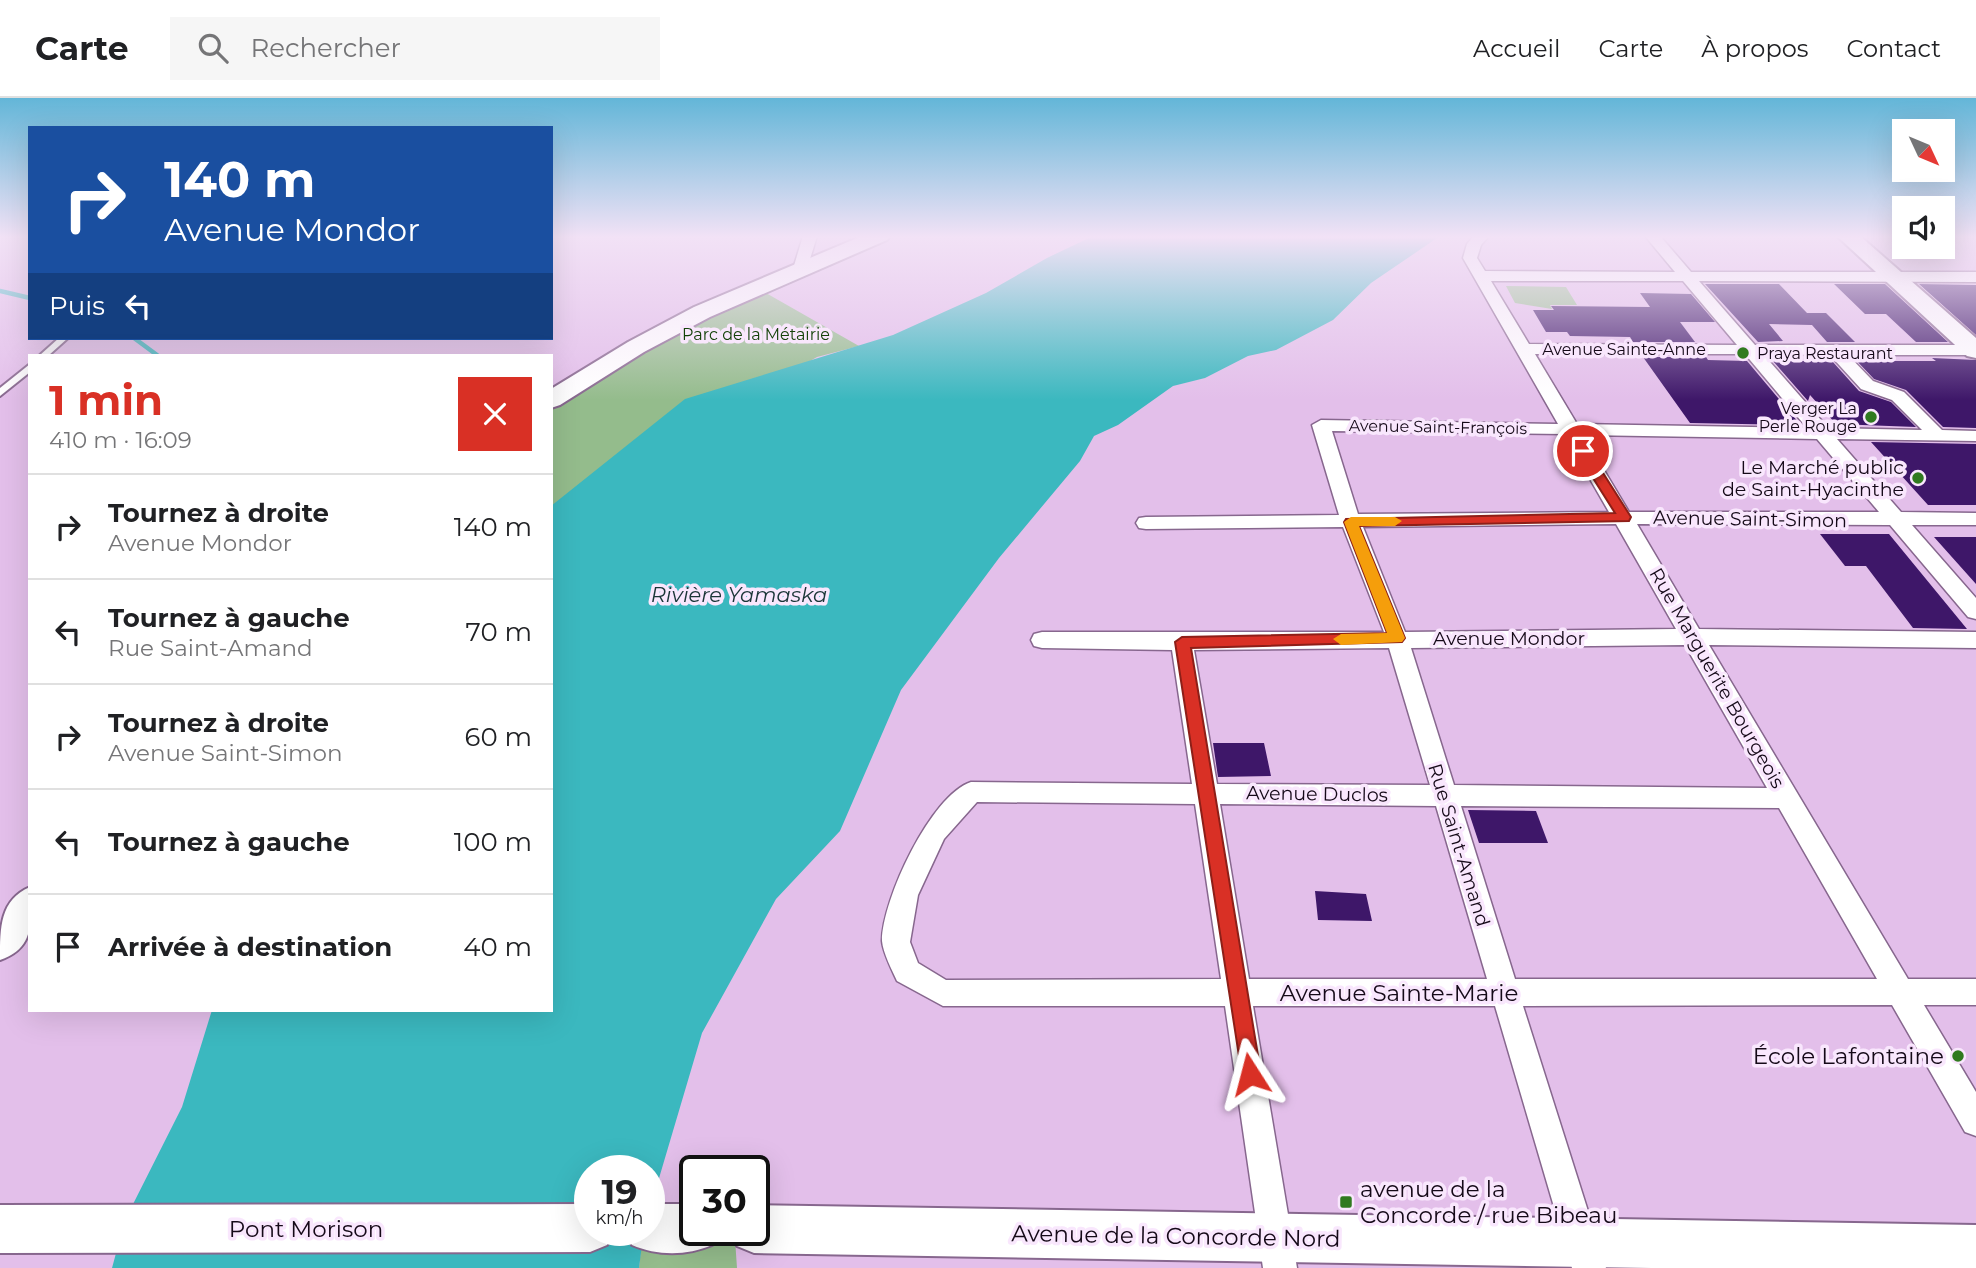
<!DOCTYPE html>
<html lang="fr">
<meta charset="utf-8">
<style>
body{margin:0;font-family:Montserrat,sans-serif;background:#f6f6f6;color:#202124;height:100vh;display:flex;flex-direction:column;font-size:26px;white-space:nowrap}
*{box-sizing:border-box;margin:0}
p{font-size:23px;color:#757577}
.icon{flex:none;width:38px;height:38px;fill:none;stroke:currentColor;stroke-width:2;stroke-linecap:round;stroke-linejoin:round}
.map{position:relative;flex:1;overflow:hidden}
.details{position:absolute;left:28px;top:256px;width:525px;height:658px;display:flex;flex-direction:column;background:#fff;border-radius:0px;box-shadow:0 7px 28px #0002}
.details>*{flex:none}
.top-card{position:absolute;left:28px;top:28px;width:525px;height:214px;border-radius:0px;box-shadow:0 7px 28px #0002;background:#1a4fa0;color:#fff;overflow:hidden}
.needle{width:46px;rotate:134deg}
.fabs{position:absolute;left:1892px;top:21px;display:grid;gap:14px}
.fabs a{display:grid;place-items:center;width:63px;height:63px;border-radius:0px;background:#fff;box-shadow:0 7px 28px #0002;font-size:35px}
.speed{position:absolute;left:574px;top:1057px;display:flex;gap:14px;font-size:35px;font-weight:700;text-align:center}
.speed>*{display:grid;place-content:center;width:91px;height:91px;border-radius:50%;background:#fff;box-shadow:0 7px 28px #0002;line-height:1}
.speed small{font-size:18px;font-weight:400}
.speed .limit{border:4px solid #111;border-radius:10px;background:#fff;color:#111}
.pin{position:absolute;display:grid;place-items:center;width:60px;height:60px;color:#fff;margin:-30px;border:4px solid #fff;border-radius:50%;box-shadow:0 2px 7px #0007}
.me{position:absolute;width:77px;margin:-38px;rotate:351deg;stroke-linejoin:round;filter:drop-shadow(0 0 5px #0008)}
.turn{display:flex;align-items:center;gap:24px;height:147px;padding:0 21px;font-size:32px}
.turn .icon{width:91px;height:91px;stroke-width:2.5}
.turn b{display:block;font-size:49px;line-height:60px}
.then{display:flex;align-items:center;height:66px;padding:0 21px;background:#0003;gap:14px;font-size:26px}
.round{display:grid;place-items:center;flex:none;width:74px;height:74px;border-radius:0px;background:#f6f6f6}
.headline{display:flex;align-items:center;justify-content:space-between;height:119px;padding:0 21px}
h1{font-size:42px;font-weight:700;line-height:52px;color:#d93025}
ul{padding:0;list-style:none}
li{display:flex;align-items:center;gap:21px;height:105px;padding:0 21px;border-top:2px solid #e0e0e0}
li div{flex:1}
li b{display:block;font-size:26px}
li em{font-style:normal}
header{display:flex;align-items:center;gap:42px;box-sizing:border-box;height:98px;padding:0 35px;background:#fff;border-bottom:2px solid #e0e0e0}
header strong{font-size:33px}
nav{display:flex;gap:38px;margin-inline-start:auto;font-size:24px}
.search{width:490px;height:63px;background:#f6f6f6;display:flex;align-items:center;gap:18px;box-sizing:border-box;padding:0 24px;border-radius:0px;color:#757577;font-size:26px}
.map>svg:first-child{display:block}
.green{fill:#94bc8c}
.water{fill:#3bb8bf}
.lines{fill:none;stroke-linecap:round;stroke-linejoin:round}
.stream{stroke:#3bb8bf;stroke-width:4.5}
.building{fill:#3e1769}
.lane-casing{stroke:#87678e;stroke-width:4}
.street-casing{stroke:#87678e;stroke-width:3}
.secondary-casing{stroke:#87678e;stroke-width:4}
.lane{fill:#fff;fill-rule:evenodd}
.street{fill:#fff;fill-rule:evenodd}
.secondary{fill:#fff;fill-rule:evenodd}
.route{fill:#d93025;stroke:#8d1f18;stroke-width:2}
.slow{fill:#f59e0b}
.poi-dot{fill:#307a1f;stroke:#f9e7fd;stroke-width:2.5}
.labels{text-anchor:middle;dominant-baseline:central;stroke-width:7;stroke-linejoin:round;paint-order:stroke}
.far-park-label{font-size:16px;fill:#144209;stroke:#f9e7fd}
.far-street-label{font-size:16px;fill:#150918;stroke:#f9e7fd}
.far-poi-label{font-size:16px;fill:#150918;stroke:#f9e7fd;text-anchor:start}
.poi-label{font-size:19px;fill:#150918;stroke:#f9e7fd;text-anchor:end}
.street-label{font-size:19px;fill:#150918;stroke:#f9e7fd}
.water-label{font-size:21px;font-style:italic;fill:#1a3537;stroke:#f9e7fd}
.near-street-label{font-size:23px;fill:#150918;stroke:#f9e7fd}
.near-poi-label{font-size:23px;fill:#150918;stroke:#f9e7fd;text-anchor:end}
</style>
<header>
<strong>Carte</strong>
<div class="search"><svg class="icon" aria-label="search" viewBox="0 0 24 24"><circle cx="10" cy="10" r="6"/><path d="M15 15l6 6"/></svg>Rechercher</div>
<nav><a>Accueil</a><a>Carte</a><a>À propos</a><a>Contact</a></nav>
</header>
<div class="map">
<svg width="1976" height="1170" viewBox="0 0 1976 1170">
<rect width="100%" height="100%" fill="#e3bfea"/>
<!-- green -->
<path class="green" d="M1506,188l60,1 11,18h-27l2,4 -37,-6z
M757,190l102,58 -42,11 -266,153v-110z
M642,1140l93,1 2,29h-98z"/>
<!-- water -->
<path class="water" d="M1093,138h347l-69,47 -38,37 -57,30 -28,6 -43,22 -32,8 -55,39 -24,11 -14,25 -81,97 -98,132 -61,141 -64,68 -74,134 -53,179v-41h-59v59h54l-5,38h-527l13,-48 57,-113 30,-97h339v-504l134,-107 208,-64 93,-42 61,-35z"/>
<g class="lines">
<!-- stream -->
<path class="stream" d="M0,193l30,7
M134,240l23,17"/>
</g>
<!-- building -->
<path class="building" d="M1705,186h74l28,29h19l29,29h-28l-15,-17 -43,-1 14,17 -25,1z
M1834,186h51l63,58h-32l-30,-28h-21z
M1919,186l57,1v50z
M1640,195l51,1 24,28h-35l15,20h-62l-3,-5 -60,-1 -3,-4h-21l-13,-22h21l-3,-4 99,1z
M1643,259h63l2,3 39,1 52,62 -1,2 -108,-2z
M1854,260h16l3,3h63l-4,-3 44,2v68l-33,-1 -37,-37 -32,-11z
M1773,263h59l27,30 32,11 25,25 -80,-3 -26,-29 -2,6z
M1871,344l105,2v61h-48z
M1820,436h69l78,95 -54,-1 -47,-62h-21z
M1934,439h42v47z
M1213,645h51l7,33 -53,1z
M1468,712l68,1 12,32h-69z
M1315,793l51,3 6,27 -54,-1z"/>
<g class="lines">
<defs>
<path id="lane" d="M59,240h9l-19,17h-9z
M30,266v8l-30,24v-8z"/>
<path id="street" d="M803,138h14l-10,33 -7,4 -7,-4z
M1474,138h15l-8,9 -4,13 8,13 190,1 -30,-36h15l31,36h285v10l-277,-1 56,64h221v10h-128l25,26 31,11 38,38 34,1v10l-139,-2 64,73 75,1v12h-64l64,73v21l-8,-2 -78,-92 -253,-1 62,105 277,3v16l-267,-3 199,334h68v26h-52l52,87v44l-11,-4 -73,-127 -369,1 83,262h-34l-77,-262h-242l44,262h-34l-38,-262h-282l-46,-25c-5,-11 -14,-28 -15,-40 0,-41 49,-146 89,-159l221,2 -20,-134 -130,-2 -8,-2 -3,-6 3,-6 8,-2h342l-41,-105 -197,2 -7,-1 -3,-5 3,-5 7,-1 193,-2 -27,-90 9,-5 237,4 -95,-166 4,-14zM1491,183h192l54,64 -208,-1zM1535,256h210l62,74 -230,-4zM1763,256l67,1 31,34 31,11 30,30 -94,-2zM1332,333l232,3 45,78 -251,2zM1583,337l234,4 62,73h-250zM1616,426l60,105 -271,3 -42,-105zM1685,547l82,143 -313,-3 -43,-137zM1389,550l41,137 -213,-1 -23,-134zM977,704l218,2 26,175 -275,1 -28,-17 -8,-21 8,-47 26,-56zM1220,706l216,2 51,173h-238zM1461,708l318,2 98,171h-362z"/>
<path id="secondary" d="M862,138h28l-3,4 -177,77 -66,35 -84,53 -9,3v-19l77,-47 66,-35z
M1837,138h23l116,102v20l-9,-2z
M30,789c0,33 7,60 -30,73 0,-33 0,-60 30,-73z
M590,1106v26h23l-6,15 -17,7 -590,1v-48z
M649,1106h46v26h23l-6,15c-25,11 -55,11 -80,0l-6,-15h23z
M754,1107l1222,20v43h-325l-897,-15 -17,-7 -7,-16h24z"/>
</defs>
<!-- lane casing -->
<use href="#lane" class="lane-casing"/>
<!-- street casing -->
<use href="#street" class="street-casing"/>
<!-- secondary casing -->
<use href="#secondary" class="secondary-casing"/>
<!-- lane -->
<use href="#lane" class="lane"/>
<!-- street -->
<use href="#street" class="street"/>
<!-- secondary -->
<use href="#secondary" class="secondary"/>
</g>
<!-- sky -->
<linearGradient id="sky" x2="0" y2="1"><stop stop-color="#63b6d8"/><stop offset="0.46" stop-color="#f2e2f6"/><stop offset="1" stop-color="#f2e2f6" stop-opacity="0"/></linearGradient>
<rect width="1976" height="302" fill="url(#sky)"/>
<!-- route -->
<path class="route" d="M1583,349l6,4 42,66 -2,4 -270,5 46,112 -3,4 -211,6 70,426 -3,8 -8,3 -7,-3 -68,-440 7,-5 205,-4 -43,-111 2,-3 269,-6 -39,-62z"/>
<!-- slow -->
<path class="slow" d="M1351,419h44l7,4 -7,5h-36l46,112 -3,4 -61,3 -8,-6 8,-5 46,-1 -43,-111z"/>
<!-- markers -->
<g class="poi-dot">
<circle cx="1743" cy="255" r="7"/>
<circle cx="1871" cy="319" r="7"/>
<circle cx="1918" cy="380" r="7"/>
<circle cx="1958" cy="958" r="7"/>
<rect x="1339" y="1097" width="14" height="14" rx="3.5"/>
</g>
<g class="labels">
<!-- far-park labels -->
<g class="far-park-label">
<text x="756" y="236">Parc de la Métairie</text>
</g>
<!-- far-street labels -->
<g class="far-street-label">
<text x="1624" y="251">Avenue Sainte-Anne</text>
<text transform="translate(1438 329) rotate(1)">Avenue Saint-François</text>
</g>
<!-- far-poi labels -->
<g class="far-poi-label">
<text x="1757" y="255">Praya Restaurant</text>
<text x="1857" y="310" text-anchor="end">Verger La<tspan x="1857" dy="18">Perle Rouge</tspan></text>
</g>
<!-- poi labels -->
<g class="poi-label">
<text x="1904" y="369">Le Marché public<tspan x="1904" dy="22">de Saint-Hyacinthe</tspan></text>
</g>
<!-- street labels -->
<g class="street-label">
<text transform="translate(1750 421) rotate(1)">Avenue Saint-Simon</text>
<text x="1509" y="540">Avenue Mondor</text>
<text transform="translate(1717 580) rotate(60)">Rue Marguerite Bourgeois</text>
<text transform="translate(1317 696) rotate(1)">Avenue Duclos</text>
<text transform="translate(1459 747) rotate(73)">Rue Saint-Amand</text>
</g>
<!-- water labels -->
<g class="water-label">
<text x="739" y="496">Rivière Yamaska</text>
</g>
<!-- near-street labels -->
<g class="near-street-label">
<text x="1399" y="895">Avenue Sainte-Marie</text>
<text x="306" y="1131">Pont Morison</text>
<text transform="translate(1176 1138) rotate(1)">Avenue de la Concorde Nord</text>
</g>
<!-- near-poi labels -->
<g class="near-poi-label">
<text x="1944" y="958">École Lafontaine</text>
<text x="1360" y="1091" text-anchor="start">avenue de la<tspan x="1360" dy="26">Concorde / rue Bibeau</tspan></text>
</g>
</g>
</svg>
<div class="fabs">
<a><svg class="needle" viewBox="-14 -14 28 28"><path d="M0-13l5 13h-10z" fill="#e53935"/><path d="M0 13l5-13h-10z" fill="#757577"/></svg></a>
<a><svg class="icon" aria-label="sound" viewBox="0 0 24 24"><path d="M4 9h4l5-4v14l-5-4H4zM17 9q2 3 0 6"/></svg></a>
</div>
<div class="speed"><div>19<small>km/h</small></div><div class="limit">30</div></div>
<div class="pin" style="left:1583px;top:353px;background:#d93025"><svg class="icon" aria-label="arrive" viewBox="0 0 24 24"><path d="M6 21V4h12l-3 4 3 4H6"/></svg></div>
<svg class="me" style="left:1250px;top:976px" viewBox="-20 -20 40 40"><path d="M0-17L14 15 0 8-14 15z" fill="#d93025" stroke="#fff" stroke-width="4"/></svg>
<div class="top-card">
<div class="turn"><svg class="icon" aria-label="right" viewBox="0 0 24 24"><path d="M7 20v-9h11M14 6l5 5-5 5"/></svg><div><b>140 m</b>Avenue Mondor</div></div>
<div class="then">Puis<svg class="icon" aria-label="left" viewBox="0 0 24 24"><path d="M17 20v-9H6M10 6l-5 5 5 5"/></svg></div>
</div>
<section class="details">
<div class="headline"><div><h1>1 min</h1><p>410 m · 16:09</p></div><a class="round" style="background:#d93025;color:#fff"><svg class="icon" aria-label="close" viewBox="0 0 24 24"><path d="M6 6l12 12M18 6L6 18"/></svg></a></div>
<ul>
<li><svg class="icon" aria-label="right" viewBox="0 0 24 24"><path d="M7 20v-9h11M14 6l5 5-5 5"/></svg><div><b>Tournez à droite</b><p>Avenue Mondor</p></div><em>140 m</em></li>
<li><svg class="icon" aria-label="left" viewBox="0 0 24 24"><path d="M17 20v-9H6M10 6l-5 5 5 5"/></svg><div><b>Tournez à gauche</b><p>Rue Saint-Amand</p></div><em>70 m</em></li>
<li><svg class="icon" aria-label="right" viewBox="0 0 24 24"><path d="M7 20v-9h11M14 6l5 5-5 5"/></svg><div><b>Tournez à droite</b><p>Avenue Saint-Simon</p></div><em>60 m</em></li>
<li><svg class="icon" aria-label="left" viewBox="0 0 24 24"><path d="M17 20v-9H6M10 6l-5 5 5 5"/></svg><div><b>Tournez à gauche</b></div><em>100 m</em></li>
<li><svg class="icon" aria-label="arrive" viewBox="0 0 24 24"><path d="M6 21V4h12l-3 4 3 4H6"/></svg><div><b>Arrivée à destination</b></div><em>40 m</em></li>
</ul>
</section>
</div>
